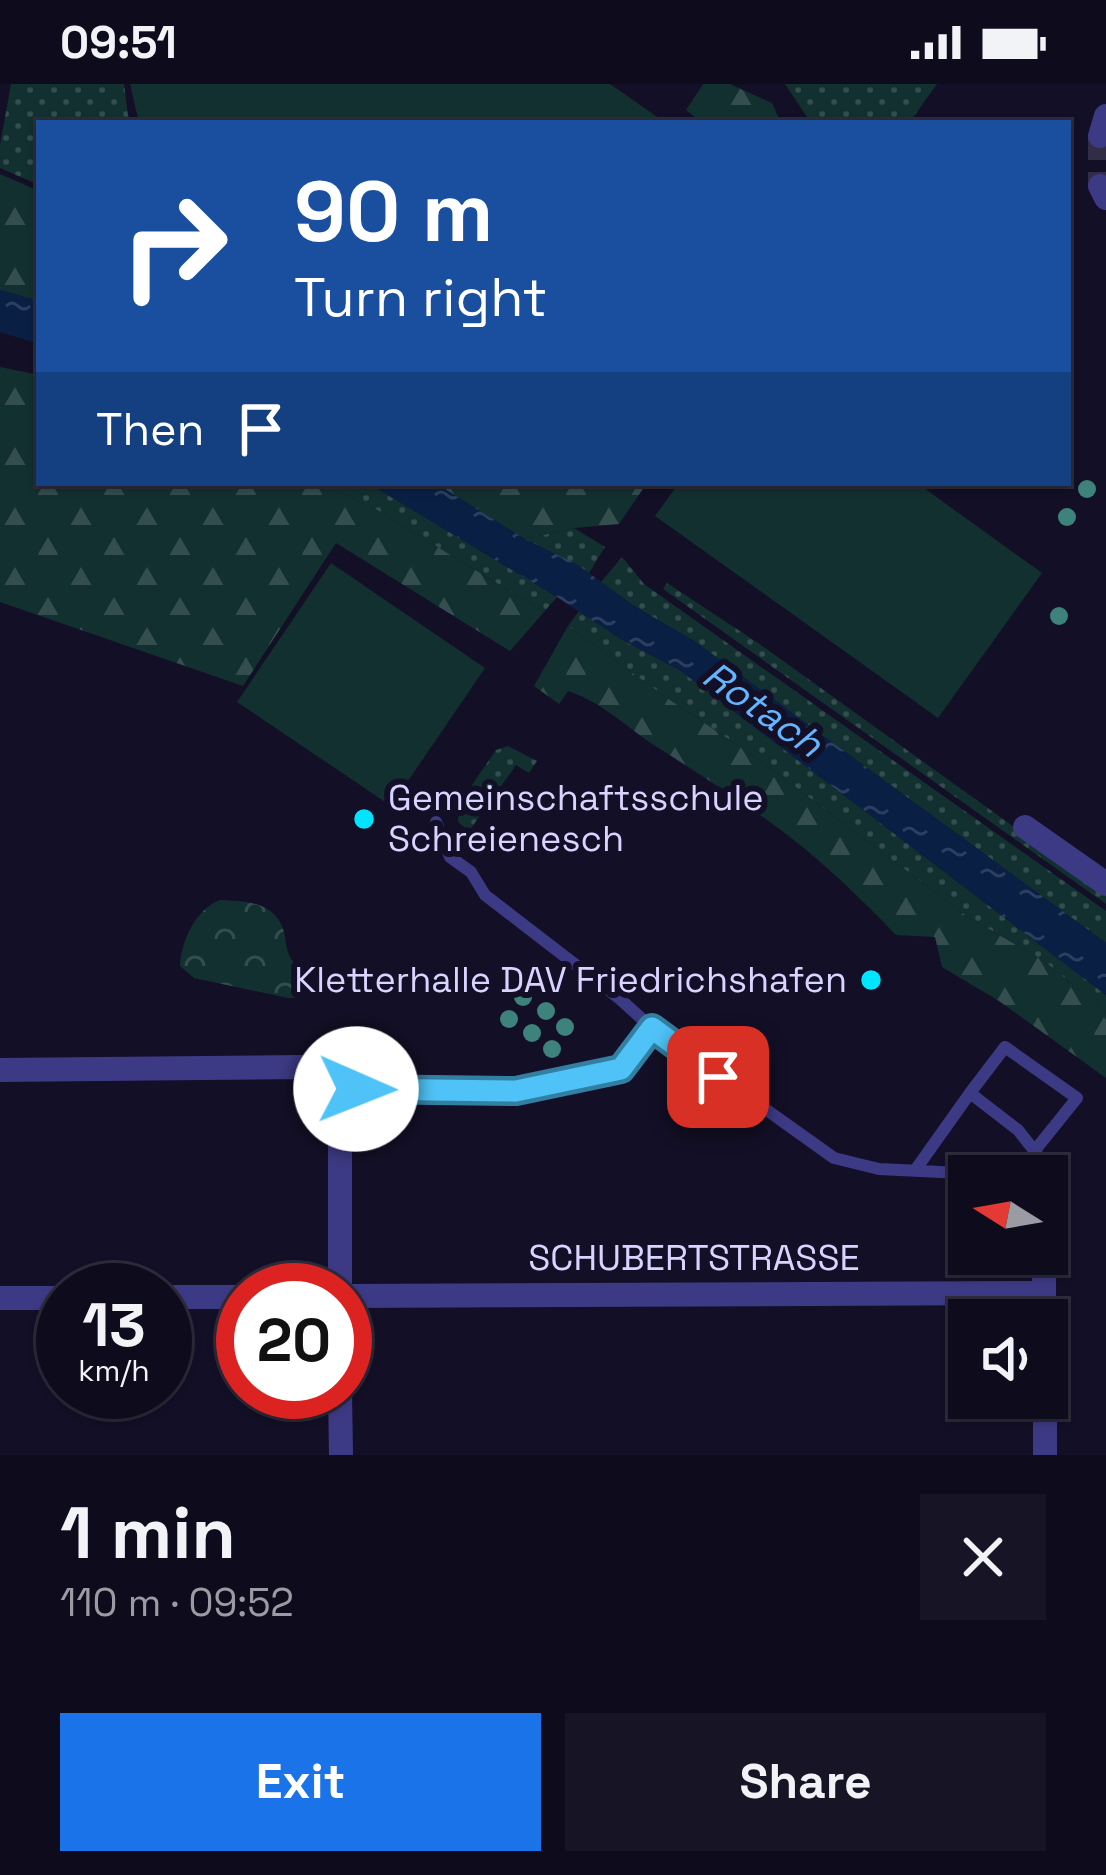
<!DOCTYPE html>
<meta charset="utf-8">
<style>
body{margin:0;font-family:"Space Grotesk",sans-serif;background:#171425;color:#f1f3f6;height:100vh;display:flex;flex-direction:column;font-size:45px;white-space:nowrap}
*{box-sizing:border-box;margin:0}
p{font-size:39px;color:#9b9ba3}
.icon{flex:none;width:66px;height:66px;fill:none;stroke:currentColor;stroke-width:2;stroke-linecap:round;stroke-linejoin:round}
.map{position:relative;height:1371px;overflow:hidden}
.sheet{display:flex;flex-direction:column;background:#0e0b1c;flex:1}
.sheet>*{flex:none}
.top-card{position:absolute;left:36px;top:36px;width:1035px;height:366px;border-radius:0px;box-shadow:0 3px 9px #0004,0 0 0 3px #2e2b3b;background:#1a4fa0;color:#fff;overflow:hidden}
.needle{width:78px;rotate:281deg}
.buttons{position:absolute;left:948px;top:1071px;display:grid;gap:24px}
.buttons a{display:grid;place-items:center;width:120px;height:120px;border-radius:0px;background:#0e0b1c;box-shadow:0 3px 9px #0004,0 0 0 3px #2e2b3b;font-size:60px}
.speed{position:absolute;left:36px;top:1179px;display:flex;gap:24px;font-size:60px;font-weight:700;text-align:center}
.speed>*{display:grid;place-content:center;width:156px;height:156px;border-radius:50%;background:#0e0b1c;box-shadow:0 3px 9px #0004,0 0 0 3px #2e2b3b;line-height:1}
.speed small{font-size:30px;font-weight:400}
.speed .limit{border:18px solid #d22;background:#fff;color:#111}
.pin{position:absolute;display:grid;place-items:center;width:102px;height:102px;color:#fff;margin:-51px;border-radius:24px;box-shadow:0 6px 18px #0006}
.me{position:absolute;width:132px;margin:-66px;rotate:91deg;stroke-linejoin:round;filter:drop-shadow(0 0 9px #0008)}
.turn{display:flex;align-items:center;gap:42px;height:252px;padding:0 60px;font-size:54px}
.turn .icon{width:156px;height:156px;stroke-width:2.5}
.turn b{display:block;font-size:84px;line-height:102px}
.then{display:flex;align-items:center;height:114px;padding:0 60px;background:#0003;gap:24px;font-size:45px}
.round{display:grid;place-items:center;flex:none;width:126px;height:126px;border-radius:0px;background:#171425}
.summary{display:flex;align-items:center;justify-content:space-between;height:204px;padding:0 60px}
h1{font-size:72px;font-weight:700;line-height:90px}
.button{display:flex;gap:24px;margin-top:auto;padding:24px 60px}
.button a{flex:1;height:138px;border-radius:0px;background:#1a73e8;color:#fff;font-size:48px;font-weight:700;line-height:138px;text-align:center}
.button a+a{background:#171425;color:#f1f3f6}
.status{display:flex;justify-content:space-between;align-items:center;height:84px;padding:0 60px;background:#0e0b1c;direction:ltr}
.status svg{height:33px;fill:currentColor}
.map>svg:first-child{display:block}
.grass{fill:url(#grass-dots)}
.forest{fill:url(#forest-firs)}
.park{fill:url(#park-crowns)}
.pitch{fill:#12302f}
.water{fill:url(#water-ripples)}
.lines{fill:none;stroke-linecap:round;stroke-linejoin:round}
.street-tunnel{stroke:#312d47;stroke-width:24;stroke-dasharray:24 12;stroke-linecap:butt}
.lane{stroke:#3d3a85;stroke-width:12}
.street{stroke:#3d3a85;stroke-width:24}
.tree{fill:#3d827b}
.route-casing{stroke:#337fa1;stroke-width:30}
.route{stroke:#4fc3f7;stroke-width:21}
.poi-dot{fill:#00e5ff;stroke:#130f26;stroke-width:4.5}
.labels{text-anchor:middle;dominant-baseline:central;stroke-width:12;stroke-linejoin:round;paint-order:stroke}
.poi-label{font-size:36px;fill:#d9d4ff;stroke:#130f26;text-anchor:start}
.street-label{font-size:36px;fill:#d9d4ff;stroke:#130f26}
.water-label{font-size:39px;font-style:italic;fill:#62b6ff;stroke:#130f26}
</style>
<div class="status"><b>09:51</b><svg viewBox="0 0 49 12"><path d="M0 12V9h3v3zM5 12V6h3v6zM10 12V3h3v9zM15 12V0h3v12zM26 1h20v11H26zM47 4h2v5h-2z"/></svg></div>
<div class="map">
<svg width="1106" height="1371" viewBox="0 0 1106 1371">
<defs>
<pattern id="grass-dots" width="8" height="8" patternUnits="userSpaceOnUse" patternTransform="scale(3)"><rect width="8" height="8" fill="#12302f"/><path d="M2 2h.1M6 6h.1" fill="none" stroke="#344d4e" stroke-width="1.8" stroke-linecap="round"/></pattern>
<pattern id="forest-firs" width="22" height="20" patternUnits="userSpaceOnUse" patternTransform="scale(3)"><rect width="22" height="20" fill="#12302f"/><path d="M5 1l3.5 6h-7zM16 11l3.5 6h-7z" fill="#344d4e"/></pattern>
<pattern id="park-crowns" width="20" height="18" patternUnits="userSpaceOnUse" patternTransform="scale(3)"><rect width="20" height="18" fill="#12302f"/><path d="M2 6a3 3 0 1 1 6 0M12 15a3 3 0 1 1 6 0" fill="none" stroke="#344d4e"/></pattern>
<pattern id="water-ripples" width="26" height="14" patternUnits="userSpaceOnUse" patternTransform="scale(3)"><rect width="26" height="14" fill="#0a1f44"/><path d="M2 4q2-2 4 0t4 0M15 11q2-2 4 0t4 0" fill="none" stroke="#2d3f60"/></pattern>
</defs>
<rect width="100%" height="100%" fill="#130f26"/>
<!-- grass -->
<path class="grass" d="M11,0h113l4,31 4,8h-93v62l-39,-17v-23z
M785,0h152l-28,39h-98z
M320,399h48l189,114 -13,15 -167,-102z
M574,444l31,19 -16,26 -64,-34z
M622,473l22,27 462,327v32l-412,-302 -60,-35 -33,-24z
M667,499l91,60 348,250v11l-443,-315z
M579,527l40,27 62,33 425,324v17l-62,-51 -76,-44 -210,-158 -94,-63 -96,-70z
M508,662l29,15 -8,12 -13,-8 -47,66 -11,-9 1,-18 37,-54z"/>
<!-- forest -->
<path class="forest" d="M703,0h27l42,19 9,20h-79l-16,-13z
M0,90l39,17v110l-39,-11z
M0,283l39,8v108h281l57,27 167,102 -34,39 -174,-108 -93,143 -243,-84z
M435,399h212l-28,41 -45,4 -49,11z
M568,542l96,70 94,63 210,158 76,44 62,51v66l-107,-77 -57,-34 -7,-30 -39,-2c-35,-36 -70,-71 -110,-101 -42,-32 -87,-60 -132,-89 -29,-19 -52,-43 -86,-54l-9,13 -25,-18z"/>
<!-- park -->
<path class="park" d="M220,816c23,1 51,1 62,26 4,9 3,19 7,29 7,13 17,21 20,35l-12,8h-9l-94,-20 -14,-12c1,-25 16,-57 40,-66z"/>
<!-- pitch -->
<path class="pitch" d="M130,0h480l56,39h-527z
M679,399h238l125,90 -104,145 -283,-202z
M331,479l154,105 -94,138 -154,-104z"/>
<!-- water -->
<path class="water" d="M0,206l39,11v43l-39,-12z
M368,399h67l90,56 53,26 56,41 60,35 412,302v52l-425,-324 -62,-33 -62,-41z"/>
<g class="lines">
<!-- street-tunnel -->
<path class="street-tunnel" d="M1100,52v50"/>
<!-- lane -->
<path class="lane" d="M436,738l14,35 21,15 14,23 135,104 32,29
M970,1009l35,-46 72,51 -41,51
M341,1010l16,-5 159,2 105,-22 31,-41 182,130 45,11 144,7
M916,1085l54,-76 48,37 19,24"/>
<!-- street -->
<path class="street" d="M1100,52l6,-20
M1100,102l6,12
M1025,743l81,57
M0,986l303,-3 37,27v196
M1042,1083v9
M1044,1170v66
M345,1212l699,-3
M165,1213h78
M0,1214h63
M340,1308l1,63
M1045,1314v57"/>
</g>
<!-- trees -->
<g class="tree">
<circle cx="1087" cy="405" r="9"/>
<circle cx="1067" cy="433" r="9"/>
<circle cx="1059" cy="532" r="9"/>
<circle cx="523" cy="913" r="9"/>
<circle cx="546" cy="927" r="9"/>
<circle cx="509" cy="935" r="9"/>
<circle cx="565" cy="943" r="9"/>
<circle cx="532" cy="949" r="9"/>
<circle cx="552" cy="965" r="9"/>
</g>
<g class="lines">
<defs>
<path id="route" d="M356,1005l160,2 105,-22 31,-41 66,49"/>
</defs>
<!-- route casing -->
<use href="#route" class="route-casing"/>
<!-- route -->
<use href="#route" class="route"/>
</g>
<!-- markers -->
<g class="poi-dot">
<circle cx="364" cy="735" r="12"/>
<circle cx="871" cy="896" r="12"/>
</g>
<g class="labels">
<!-- poi labels -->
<g class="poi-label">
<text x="388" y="714">Gemeinschaftsschule<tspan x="388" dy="41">Schreienesch</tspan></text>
<text x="847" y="896" text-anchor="end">Kletterhalle DAV Friedrichshafen</text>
</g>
<!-- street labels -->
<g class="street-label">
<text x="694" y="1174">SCHUBERTSTRASSE</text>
</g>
<!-- water labels -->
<g class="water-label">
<text transform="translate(763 625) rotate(35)">Rotach</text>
</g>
</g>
</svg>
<div class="buttons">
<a><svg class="needle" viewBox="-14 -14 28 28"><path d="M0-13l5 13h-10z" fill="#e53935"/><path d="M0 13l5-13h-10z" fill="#9b9ba3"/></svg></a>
<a><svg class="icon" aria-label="sound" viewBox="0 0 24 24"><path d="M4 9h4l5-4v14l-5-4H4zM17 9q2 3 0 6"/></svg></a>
</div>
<div class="speed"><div>13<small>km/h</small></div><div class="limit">20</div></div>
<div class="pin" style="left:718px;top:993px;background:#d93025"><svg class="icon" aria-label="arrive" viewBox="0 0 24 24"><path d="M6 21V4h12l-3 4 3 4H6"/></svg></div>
<svg class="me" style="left:356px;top:1005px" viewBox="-20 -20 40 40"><circle r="19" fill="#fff"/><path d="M0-13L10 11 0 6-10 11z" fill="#4fc3f7"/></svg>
<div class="top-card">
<div class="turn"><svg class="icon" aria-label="right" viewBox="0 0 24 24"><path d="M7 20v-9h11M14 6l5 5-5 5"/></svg><div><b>90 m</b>Turn right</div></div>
<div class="then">Then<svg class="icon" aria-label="arrive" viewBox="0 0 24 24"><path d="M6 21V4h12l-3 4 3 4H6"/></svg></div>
</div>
</div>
<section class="sheet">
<div class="summary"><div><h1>1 min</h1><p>110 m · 09:52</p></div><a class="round"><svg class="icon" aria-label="close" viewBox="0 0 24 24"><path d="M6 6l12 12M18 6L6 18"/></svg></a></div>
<div class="button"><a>Exit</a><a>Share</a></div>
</section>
